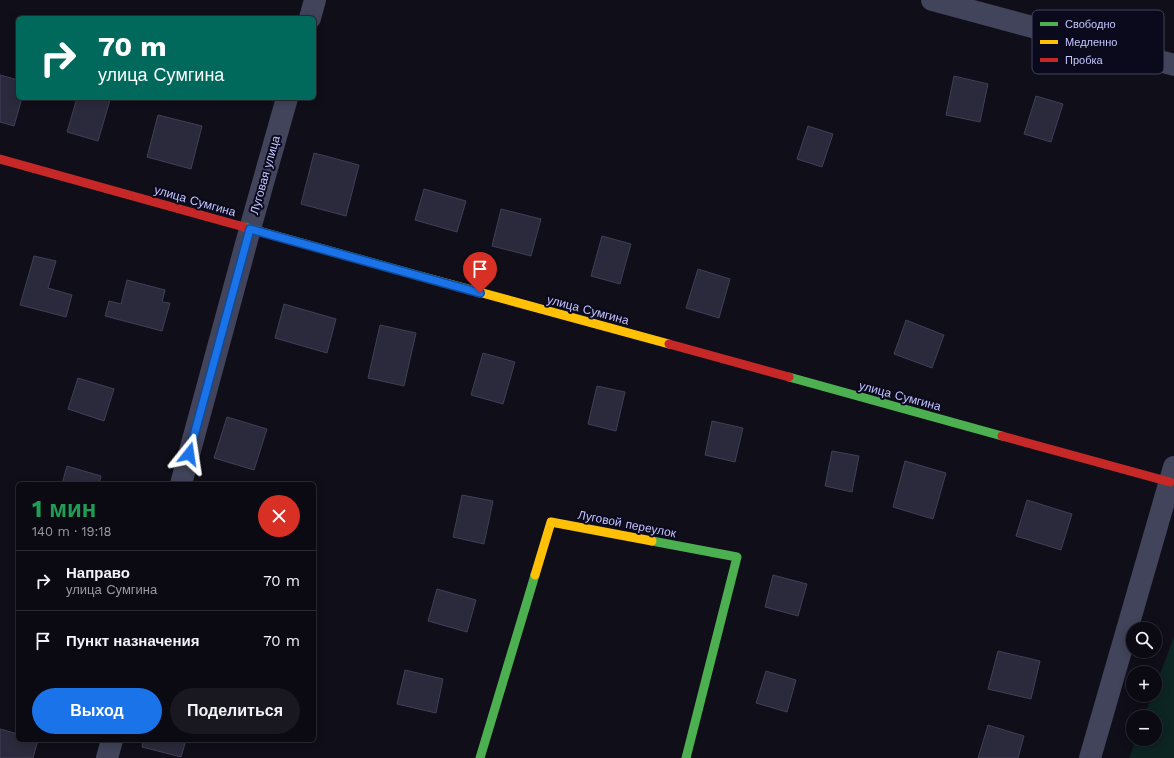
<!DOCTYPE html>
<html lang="ru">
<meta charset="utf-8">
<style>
body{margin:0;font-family:"Work Sans",sans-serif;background:#191821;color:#f1f3f6;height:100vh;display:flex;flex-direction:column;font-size:15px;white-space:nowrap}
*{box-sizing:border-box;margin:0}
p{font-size:13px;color:#9a9aa0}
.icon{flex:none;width:22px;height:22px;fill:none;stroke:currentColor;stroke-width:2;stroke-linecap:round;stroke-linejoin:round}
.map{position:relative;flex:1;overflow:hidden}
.drawer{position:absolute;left:16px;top:482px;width:300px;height:260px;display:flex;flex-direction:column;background:#0b0a13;border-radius:6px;box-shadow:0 2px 10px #0003,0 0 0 1px #2b2b33}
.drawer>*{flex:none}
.banner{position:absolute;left:16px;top:16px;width:300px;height:84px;border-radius:6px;box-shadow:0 2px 10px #0003,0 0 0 1px #2b2b33;background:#00695c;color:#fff;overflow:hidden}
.fabs{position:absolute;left:1126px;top:622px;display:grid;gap:8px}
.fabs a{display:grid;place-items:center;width:36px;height:36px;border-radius:50%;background:#0b0a13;box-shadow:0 2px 10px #0003,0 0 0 1px #2b2b33;font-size:20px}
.pin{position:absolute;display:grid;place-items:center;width:34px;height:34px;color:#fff;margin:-41px -17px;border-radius:50% 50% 50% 0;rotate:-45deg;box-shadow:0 0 4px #0007}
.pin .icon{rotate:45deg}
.me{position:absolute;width:44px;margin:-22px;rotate:15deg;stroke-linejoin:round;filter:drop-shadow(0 0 3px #0008)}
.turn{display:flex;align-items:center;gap:14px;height:84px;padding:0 16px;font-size:18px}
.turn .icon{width:52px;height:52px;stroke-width:2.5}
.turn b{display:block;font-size:28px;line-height:34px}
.round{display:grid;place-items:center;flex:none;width:42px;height:42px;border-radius:21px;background:#191821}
.headline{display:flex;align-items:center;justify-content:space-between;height:68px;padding:0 16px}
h1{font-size:24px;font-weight:700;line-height:30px;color:#1e9e55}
.action{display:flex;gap:8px;margin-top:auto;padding:8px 16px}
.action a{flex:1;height:46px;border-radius:24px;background:#1a73e8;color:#fff;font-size:16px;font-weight:700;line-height:46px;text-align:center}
.action a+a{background:#191821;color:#f1f3f6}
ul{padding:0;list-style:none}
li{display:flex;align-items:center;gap:12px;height:60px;padding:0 16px;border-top:1px solid #2b2b33}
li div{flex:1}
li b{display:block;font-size:15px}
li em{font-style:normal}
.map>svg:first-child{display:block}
.green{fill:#0c2422}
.building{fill:#2b2a3c;stroke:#403f58}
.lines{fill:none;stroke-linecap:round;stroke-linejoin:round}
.street{stroke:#41445a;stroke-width:22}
.fast{stroke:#4caf50;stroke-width:9}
.slow{stroke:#ffc107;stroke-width:9}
.jam{stroke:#c62828;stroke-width:9}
.route-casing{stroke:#114b97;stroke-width:10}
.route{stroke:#1a73e8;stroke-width:7}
.labels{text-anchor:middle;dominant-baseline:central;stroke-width:4;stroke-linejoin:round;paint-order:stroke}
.street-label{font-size:12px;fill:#c5c6ff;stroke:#0b0a1d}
.key{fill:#0b0a1d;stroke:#434261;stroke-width:1}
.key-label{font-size:11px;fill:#c5c6ff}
</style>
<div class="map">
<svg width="1174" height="758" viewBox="0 0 1174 758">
<rect width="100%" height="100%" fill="#0f0e19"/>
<!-- green -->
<path class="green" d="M1174,636v122h-45l7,-19h19v-22h-11l8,-22h3v-7z"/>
<!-- building -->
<path class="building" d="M0,75l18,5v18h4l-8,28 -14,-4z
M954,76l34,8 -8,38 -34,-7z
M1036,96l27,8 -12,38 -27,-8z
M77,98h25l8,2 -12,41 -31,-9z
M158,115l44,11 -11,43 -44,-12z
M808,126l25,8 -11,33 -25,-8z
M314,153l45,12 -13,51 -45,-12z
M424,189l42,12 -9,31 -42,-12z
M501,209l40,10 -10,37 -39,-10z
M602,236l29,8 -11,40 -29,-8z
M34,256l22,5 -8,27 24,7 -6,22 -46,-12z
M698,269l32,10 -11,39 -33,-10z
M127,280l38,10 -3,12 8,1 -8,28 -57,-15 4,-15 12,3z
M284,304l52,15 -9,34 -52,-15z
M906,320l38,15 -12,33 -38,-14z
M380,325l36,8 -12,53 -36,-8z
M483,353l32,9 -12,42 -32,-9z
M78,378l36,11 -10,32 -36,-12z
M597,386l28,6 -9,39 -28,-7z
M227,417l40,12 -13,41 -40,-12z
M712,421l31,7 -8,34 -30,-7z
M832,451l27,5 -7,36 -27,-6z
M905,461l41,12 -13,46 -40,-12z
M67,466l34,10 -2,8h-37z
M462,495l31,6 -9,43 -31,-7z
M1027,500l45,14 -11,36 -45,-14z
M773,575l34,9 -9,32 -33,-9z
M437,589l39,11 -9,32 -39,-11z
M998,651l42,10 -9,38 -43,-10z
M405,670l38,9 -7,34 -39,-9z
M766,671l30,9 -9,32 -31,-9z
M988,725l36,11 -6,22h-40z
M0,729l18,5v6h20l-5,18h-33z
M143,740h43l-5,17 -39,-10z"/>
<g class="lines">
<!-- street -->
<path class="street" d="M932,0l242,65
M310,18l5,-18
M181,484l69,-255 37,-131
M107,758l5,-18
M1090,758l84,-291"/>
<!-- fast -->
<path class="fast" d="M244,227l180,50
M789,377l213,59
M652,541l85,16 -51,201
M480,758l55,-183"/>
<!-- slow -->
<path class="slow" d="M424,277l245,67
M535,575l16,-53 101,19"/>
<!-- jam -->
<path class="jam" d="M0,159l244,68
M669,344l120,33
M1002,436l168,46"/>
</g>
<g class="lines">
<defs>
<path id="route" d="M189,454l61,-225 230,64"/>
</defs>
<!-- route casing -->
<use href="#route" class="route-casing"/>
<!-- route -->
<use href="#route" class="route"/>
</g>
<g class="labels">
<!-- street labels -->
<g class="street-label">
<text transform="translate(265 175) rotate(-74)">Луговая улица</text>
<text transform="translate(195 201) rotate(16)">улица Сумгина</text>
<text transform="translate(588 310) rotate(15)">улица Сумгина</text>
<text transform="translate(900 396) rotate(15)">улица Сумгина</text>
<text transform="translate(627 524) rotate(11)">Луговой переулок</text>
</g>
</g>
<!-- legend -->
<rect x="1032" y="10" width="132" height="64" rx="6" class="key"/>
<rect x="1040" y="22" width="18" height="4" fill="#4caf50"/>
<rect x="1040" y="40" width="18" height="4" fill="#ffc107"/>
<rect x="1040" y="58" width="18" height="4" fill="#c62828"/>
<g class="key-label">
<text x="1065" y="28">Свободно</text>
<text x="1065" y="46">Медленно</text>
<text x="1065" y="64">Пробка</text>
</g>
</svg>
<div class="fabs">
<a><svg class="icon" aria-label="search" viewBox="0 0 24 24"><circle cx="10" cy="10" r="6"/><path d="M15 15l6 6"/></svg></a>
<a>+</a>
<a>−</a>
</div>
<div class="pin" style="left:480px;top:293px;background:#d93025"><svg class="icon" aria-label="arrive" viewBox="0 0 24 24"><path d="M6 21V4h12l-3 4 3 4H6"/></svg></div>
<svg class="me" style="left:189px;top:454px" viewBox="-20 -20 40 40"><path d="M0-17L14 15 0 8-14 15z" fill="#1a73e8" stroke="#fff" stroke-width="4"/></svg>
<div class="banner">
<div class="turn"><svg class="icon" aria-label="right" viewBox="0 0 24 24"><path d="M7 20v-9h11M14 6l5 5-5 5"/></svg><div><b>70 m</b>улица Сумгина</div></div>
</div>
<section class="drawer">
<div class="headline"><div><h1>1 мин</h1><p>140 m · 19:18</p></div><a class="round" style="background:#d93025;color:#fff"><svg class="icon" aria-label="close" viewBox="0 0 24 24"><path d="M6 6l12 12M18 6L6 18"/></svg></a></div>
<ul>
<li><svg class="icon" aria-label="right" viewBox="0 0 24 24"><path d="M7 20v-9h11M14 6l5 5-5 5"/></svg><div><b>Направо</b><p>улица Сумгина</p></div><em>70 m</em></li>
<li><svg class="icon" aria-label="arrive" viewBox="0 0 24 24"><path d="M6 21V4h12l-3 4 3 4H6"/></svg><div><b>Пункт назначения</b></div><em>70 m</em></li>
</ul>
<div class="action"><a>Выход</a><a>Поделиться</a></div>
</section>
</div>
